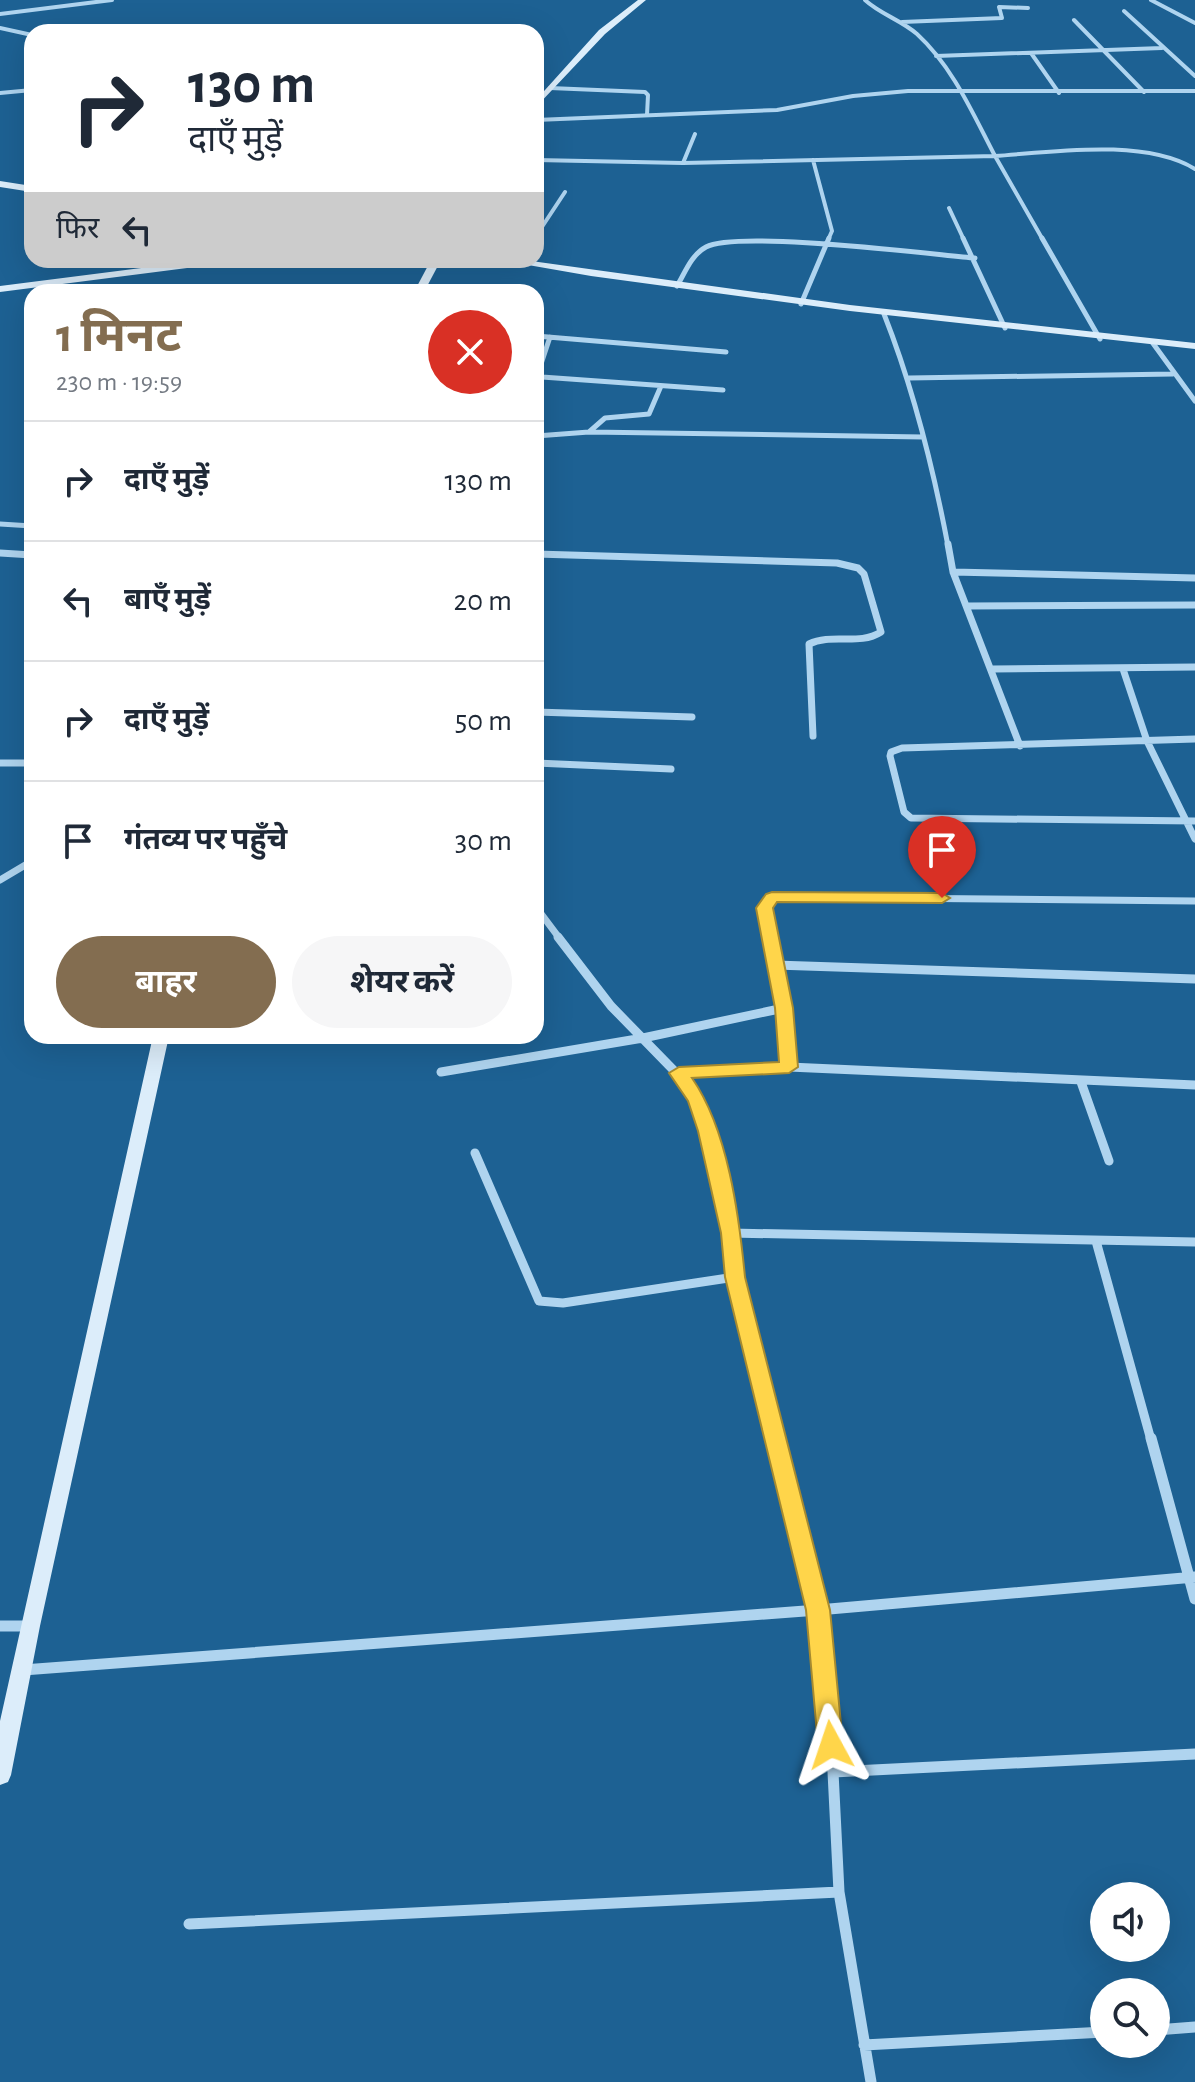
<!DOCTYPE html>
<html lang="hi">
<meta charset="utf-8">
<style>
body{margin:0;font-family:"Alegreya Sans","Noto Sans Devanagari",sans-serif;background:#f6f6f7;color:#1f2937;height:100vh;display:flex;flex-direction:column;font-size:30px;white-space:nowrap}
*{box-sizing:border-box;margin:0}
p{font-size:26px;color:#747a83}
.icon{flex:none;width:44px;height:44px;fill:none;stroke:currentColor;stroke-width:2;stroke-linecap:round;stroke-linejoin:round}
.map{position:relative;flex:1;overflow:hidden}
.panel{position:absolute;left:24px;top:284px;width:520px;height:760px;display:flex;flex-direction:column;background:#fff;border-radius:24px;box-shadow:0 8px 32px #0002}
.panel>*{flex:none}
.hud{position:absolute;left:24px;top:24px;width:520px;height:244px;border-radius:24px;box-shadow:0 8px 32px #0002;background:#fff;color:#1f2937;overflow:hidden}
.controls{position:absolute;left:1090px;top:1882px;display:grid;gap:16px}
.controls a{display:grid;place-items:center;width:80px;height:80px;border-radius:50%;background:#fff;box-shadow:0 8px 32px #0002;font-size:40px}
.pin{position:absolute;display:grid;place-items:center;width:68px;height:68px;color:#fff;margin:-82px -34px;border-radius:50% 50% 50% 0;rotate:-45deg;box-shadow:0 0 8px #0007}
.pin .icon{rotate:45deg}
.me{position:absolute;width:88px;margin:-44px;rotate:355deg;stroke-linejoin:round;filter:drop-shadow(0 0 6px #0008)}
.turn{display:flex;align-items:center;gap:28px;height:168px;padding:0 32px;font-size:36px}
.turn .icon{width:104px;height:104px;stroke-width:2.5}
.turn b{display:block;font-size:56px;line-height:68px}
.then{display:flex;align-items:center;height:76px;padding:0 32px;background:#0003;gap:16px;font-size:30px}
.round{display:grid;place-items:center;flex:none;width:84px;height:84px;border-radius:42px;background:#f6f6f7}
.overview{display:flex;align-items:center;justify-content:space-between;height:136px;padding:0 32px}
h1{font-size:48px;font-weight:700;line-height:60px;color:#836d50}
.button{display:flex;gap:16px;margin-top:auto;padding:16px 32px}
.button a{flex:1;height:92px;border-radius:48px;background:#836d50;color:#fff;font-size:32px;font-weight:700;line-height:92px;text-align:center}
.button a+a{background:#f6f6f7;color:#1f2937}
ul{padding:0;list-style:none}
li{display:flex;align-items:center;gap:24px;height:120px;padding:0 32px;border-top:2px solid #e0e1e3}
li div{flex:1}
li b{display:block;font-size:30px}
li em{font-style:normal}
.map>svg:first-child{display:block}
.lines{fill:none;stroke-linecap:round;stroke-linejoin:round}
.street-far4{stroke:#afd4ef;stroke-width:4}
.street-far3{stroke:#afd4ef;stroke-width:5}
.street-far2{stroke:#afd4ef;stroke-width:7}
.street-far1{stroke:#afd4ef;stroke-width:9}
.street{stroke:#afd4ef;stroke-width:11}
.secondary{fill:#dcedfa;fill-rule:evenodd}
.route{fill:#ffd54a;stroke:#a68a30;stroke-width:2}
</style>
<div class="map">
<svg width="1195" height="2082" viewBox="0 0 1195 2082">
<rect width="100%" height="100%" fill="#1d6193"/>
<g class="lines">
<!-- street-far4 -->
<path class="street-far4" d="M1151,0l44,23
M1124,11l71,65
M0,14l112,-14
M1074,20l70,72
M902,22l100,-4 -3,-11 29,1
M0,28l32,7
M1031,53l28,40
M936,56l226,-8
M550,88l95,4 3,3 -1,20
M0,93l32,-3
M536,120l241,-10 76,-14 55,-5h287
M536,160l147,3 312,-7c-22,-42 -42,-89 -78,-122 -16,-14 -37,-20 -52,-34
M813,160l19,71 -4,9
M683,163l12,-29
M949,208l15,32
M536,236l29,-44
M1043,240l-48,-84c58,-4 149,-18 200,13"/>
<!-- street-far3 -->
<path class="street-far3" d="M963,238l42,90
M1042,238l58,101
M677,286c8,-13 14,-31 29,-39 31,-17 223,7 269,11
M801,304l28,-66
M884,314c30,76 49,153 64,232
M536,336l190,16
M550,337l-11,33 3,7 181,13
M1152,342l43,59
M909,378l264,-4
M589,432l334,5
M536,436l53,-4 16,-14 44,-4 12,-28
M0,524l32,2"/>
<!-- street-far2 -->
<path class="street-far2" d="M948,544l5,28 67,174
M0,553l32,2
M536,554l301,9 21,5 6,6 17,58c-22,14 -49,1 -72,12l4,92
M953,572l242,6
M967,606l228,-1
M992,669l203,-2
M1123,669l24,72 48,98
M536,712l156,5
M1195,739l-293,9 -11,4 -1,4 14,56 7,6 284,3
M0,763h32
M536,763l135,6
M0,880l32,-19
M536,907l24,32
M770,939l-6,-31 8,-11 423,4"/>
<!-- street-far1 -->
<path class="street-far1" d="M558,937l53,69 79,81 18,44 23,102 4,44 41,163
M770,937l14,71 5,59
M775,965l420,14
M441,1072l202,-34 141,-30
M679,1073l110,-6 406,18
M1081,1082l28,79
M475,1153l64,148 24,2 172,-26
M731,1233l464,9
M1096,1241l55,199"/>
<!-- street -->
<path class="street" d="M775,1438l43,172 15,162 6,120 32,190
M1151,1438l44,161
M0,1626h30
M23,1670l795,-60 377,-33
M833,1772l362,-18
M189,1924l650,-32
M1156,2030l39,-3
M864,2045l240,-13"/>
<!-- secondary -->
<path class="secondary" d="M638,0h8l-41,34 -69,73v-7l63,-70z
M0,181l32,5v6l-32,-5z
M204,260h27l-5,3 -226,29v-6z
M431,260h10l-17,32h-10z
M500,260h24l326,45 345,38v6l-345,-38 -259,-35z
M153,1036h16l-129,590 -29,149 -3,7 -8,3v-64z"/>
</g>
<!-- route -->
<path class="route" d="M772,892l170,1 8,5 -8,5 -165,-1 -4,6 20,100 5,59 -9,6 -97,5c36,52 47,137 53,199l85,333 13,135 -4,8 -8,3 -9,-3 -4,-8 -12,-135 -81,-333 -4,-44 -23,-102 -10,-30 -19,-28 10,-6 100,-5 -4,-54 -19,-100 10,-14z"/>
</svg>
<div class="controls">
<a><svg class="icon" aria-label="sound" viewBox="0 0 24 24"><path d="M4 9h4l5-4v14l-5-4H4zM17 9q2 3 0 6"/></svg></a>
<a><svg class="icon" aria-label="search" viewBox="0 0 24 24"><circle cx="10" cy="10" r="6"/><path d="M15 15l6 6"/></svg></a>
</div>
<div class="pin" style="left:942px;top:898px;background:#d93025"><svg class="icon" aria-label="arrive" viewBox="0 0 24 24"><path d="M6 21V4h12l-3 4 3 4H6"/></svg></div>
<svg class="me" style="left:831px;top:1745px" viewBox="-20 -20 40 40"><path d="M0-17L14 15 0 8-14 15z" fill="#ffd54a" stroke="#fff" stroke-width="4"/></svg>
<div class="hud">
<div class="turn"><svg class="icon" aria-label="right" viewBox="0 0 24 24"><path d="M7 20v-9h11M14 6l5 5-5 5"/></svg><div><b>130 m</b>दाएँ मुड़ें</div></div>
<div class="then">फिर<svg class="icon" aria-label="left" viewBox="0 0 24 24"><path d="M17 20v-9H6M10 6l-5 5 5 5"/></svg></div>
</div>
<section class="panel">
<div class="overview"><div><h1>1 मिनट</h1><p>230 m · 19:59</p></div><a class="round" style="background:#d93025;color:#fff"><svg class="icon" aria-label="close" viewBox="0 0 24 24"><path d="M6 6l12 12M18 6L6 18"/></svg></a></div>
<ul>
<li><svg class="icon" aria-label="right" viewBox="0 0 24 24"><path d="M7 20v-9h11M14 6l5 5-5 5"/></svg><div><b>दाएँ मुड़ें</b></div><em>130 m</em></li>
<li><svg class="icon" aria-label="left" viewBox="0 0 24 24"><path d="M17 20v-9H6M10 6l-5 5 5 5"/></svg><div><b>बाएँ मुड़ें</b></div><em>20 m</em></li>
<li><svg class="icon" aria-label="right" viewBox="0 0 24 24"><path d="M7 20v-9h11M14 6l5 5-5 5"/></svg><div><b>दाएँ मुड़ें</b></div><em>50 m</em></li>
<li><svg class="icon" aria-label="arrive" viewBox="0 0 24 24"><path d="M6 21V4h12l-3 4 3 4H6"/></svg><div><b>गंतव्य पर पहुँचे</b></div><em>30 m</em></li>
</ul>
<div class="button"><a>बाहर</a><a>शेयर करें</a></div>
</section>
</div>
